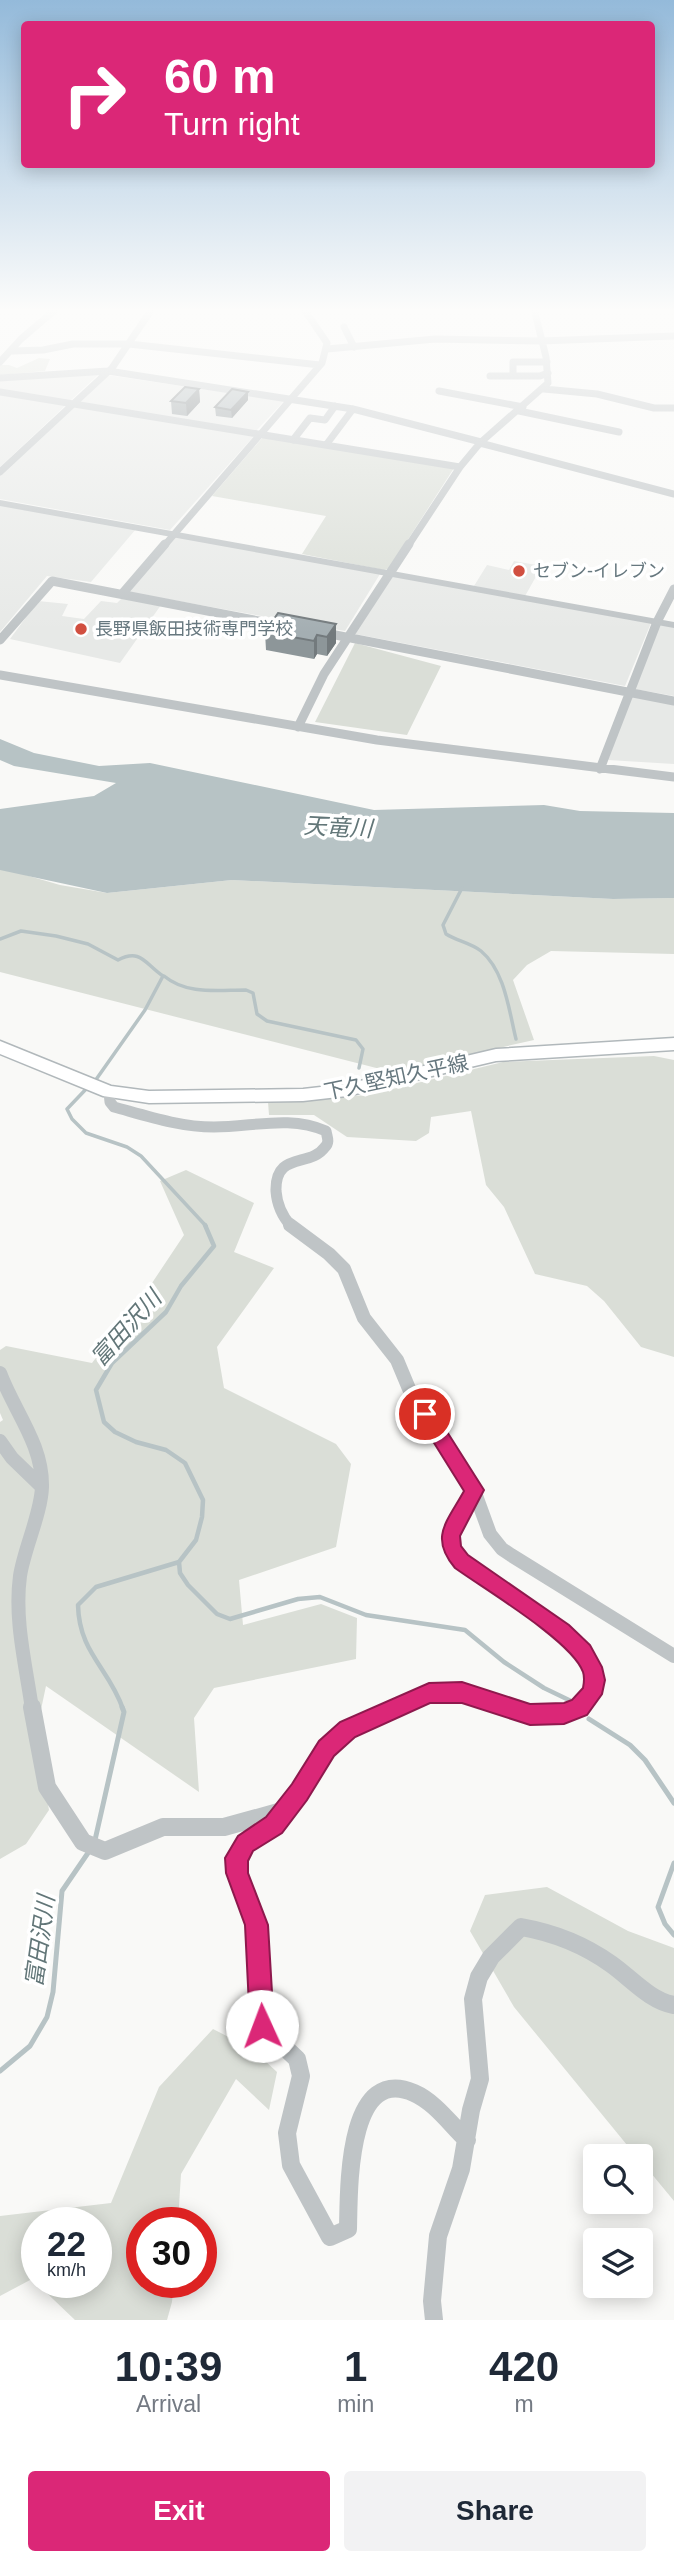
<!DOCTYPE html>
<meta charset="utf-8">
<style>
body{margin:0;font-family:Helvetica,"Noto Sans JP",sans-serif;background:#f2f2f3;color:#1f2937;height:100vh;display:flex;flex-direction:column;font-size:26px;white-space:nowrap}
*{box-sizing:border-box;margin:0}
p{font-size:23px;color:#747a83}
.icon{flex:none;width:38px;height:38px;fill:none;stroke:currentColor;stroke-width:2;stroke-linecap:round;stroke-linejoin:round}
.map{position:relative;height:2320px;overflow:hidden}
.drawer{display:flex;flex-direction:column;background:#fff;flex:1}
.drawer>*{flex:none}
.top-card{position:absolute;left:21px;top:21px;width:634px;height:147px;border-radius:7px;box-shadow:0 4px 18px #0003;background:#db2777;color:#fff;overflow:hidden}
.buttons{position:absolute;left:583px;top:2144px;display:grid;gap:14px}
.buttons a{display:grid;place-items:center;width:70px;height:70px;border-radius:7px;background:#fff;box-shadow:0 4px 18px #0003;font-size:35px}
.speed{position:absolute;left:21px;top:2207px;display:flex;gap:14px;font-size:35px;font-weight:700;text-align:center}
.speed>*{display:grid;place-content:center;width:91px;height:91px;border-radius:50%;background:#fff;box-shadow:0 4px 18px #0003;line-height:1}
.speed small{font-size:18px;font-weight:400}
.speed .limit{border:10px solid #d22;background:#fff;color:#111}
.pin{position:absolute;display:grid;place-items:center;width:60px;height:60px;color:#fff;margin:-30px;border:4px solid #fff;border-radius:50%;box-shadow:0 2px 7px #0007}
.me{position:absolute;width:77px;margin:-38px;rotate:358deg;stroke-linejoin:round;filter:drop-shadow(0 0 5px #0008)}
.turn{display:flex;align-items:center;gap:24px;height:147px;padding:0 28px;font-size:32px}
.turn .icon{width:91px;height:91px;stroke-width:2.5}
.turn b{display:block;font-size:49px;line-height:60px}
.eta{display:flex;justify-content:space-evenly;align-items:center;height:119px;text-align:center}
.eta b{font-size:42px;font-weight:700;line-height:49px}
.cta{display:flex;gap:14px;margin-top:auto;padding:14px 28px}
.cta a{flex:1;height:80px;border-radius:7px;background:#db2777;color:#fff;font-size:28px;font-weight:700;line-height:80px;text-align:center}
.cta a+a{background:#f2f2f3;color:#1f2937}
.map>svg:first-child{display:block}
.built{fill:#e7e9e7}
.green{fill:#daded7;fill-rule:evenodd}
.water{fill:#b7c3c5}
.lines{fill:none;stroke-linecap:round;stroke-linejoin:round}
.stream-far2{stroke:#b7c3c5;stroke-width:3.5}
.stream-far1{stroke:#b7c3c5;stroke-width:4.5}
.stream{stroke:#b7c3c5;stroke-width:5}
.secondary-casing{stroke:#b1b8bb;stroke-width:3}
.minor-far4{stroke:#bfc4c6;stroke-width:7}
.minor-far3{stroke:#bfc4c6;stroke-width:9}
.minor-far2{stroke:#bfc4c6;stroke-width:11}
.minor-far1{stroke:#bfc4c6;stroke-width:14}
.minor{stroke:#bfc4c6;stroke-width:18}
.tertiary{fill:#bfc4c6;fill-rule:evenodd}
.secondary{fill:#fff;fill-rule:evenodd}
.wall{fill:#8d9699}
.shaded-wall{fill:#737a7d}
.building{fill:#a4aeb2;stroke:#737a7d;stroke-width:2}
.route{fill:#db2777;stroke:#8e194d;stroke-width:2}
.poi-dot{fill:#d14f40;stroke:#fff;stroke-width:2.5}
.labels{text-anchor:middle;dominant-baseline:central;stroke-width:7;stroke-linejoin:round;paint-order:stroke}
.far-poi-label{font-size:18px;fill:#67787f;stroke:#fff;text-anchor:start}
.street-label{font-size:21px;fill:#67787f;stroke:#fff}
.water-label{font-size:23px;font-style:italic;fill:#627678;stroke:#fff}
</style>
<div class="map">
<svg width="674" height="2320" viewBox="0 0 674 2320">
<rect width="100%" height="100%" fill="#f9f9f7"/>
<!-- built -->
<path class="built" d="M99,374l-29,27 -70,-11v-9z
M107,375l177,26 -28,30 -178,-28z
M0,394l66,11 -66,62z
M75,406l179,30 -84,94 -170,-31v-24z
M0,504l136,25 -45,53 -44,-6 -47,56z
M176,536l204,38 -35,57 -217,-39z
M514,561l28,5 -17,30 -51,-10 13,-21 22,5z
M393,576l258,47 -26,63 -270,-52z
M122,598l39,7 -41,58 -110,-24 28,-38 30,3 -6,12 22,3 17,-18 16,2z
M660,625l14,2v69l-39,-7z
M632,695l42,8v61l-66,-4z"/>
<!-- green -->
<path class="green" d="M39,358l11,1 -5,12 -45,4v-10h9l8,3z
M263,437l191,31 -65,101 -5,1 -82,-16 24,-38 -114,-20z
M355,643l86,23 -34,69 -92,-13z
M5,869l55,16 47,8 125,-13 381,19 61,-1v56l-123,-3 -24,14 -14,15 21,60 -142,32 -392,-100v-102z
M654,1056l20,4v297l-33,-10 -37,-46 -17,-15 -52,-12 -31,-67 -18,-22 -15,-74 -40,6 -2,16 -13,8 -69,-4 -33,-22h-45l-1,-13 100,-7 135,-33z
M186,1170l68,33 -20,49 40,16 -57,79 7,41 112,56 15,20 -15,83 -97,33 4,45 78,-21 36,14 -1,41 -142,29 -20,30 5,74 -153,-106 -10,47 13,77 -23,34 -26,15v-437l3,-2 -3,-7v-63l6,-4 86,17 56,-74 36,-54 -24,-54z
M547,1887l81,44 46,17v253l-33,-40 -1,-5h-4l-122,-149 -44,-76 15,-36z
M213,2029l39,20 25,23 -8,38 -33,-31 -55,95 -3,48h-36v60h32l-2,20 -5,18h-92l-43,-41 -32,17v-80l111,-13 48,-116zM37,2222h59v60h-59z"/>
<!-- water -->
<path class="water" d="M0,739l34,14 65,13 51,-3 224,47 170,-5 36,6 94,2v85l-61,1 -381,-19 -125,13 -107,-23v-61l94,-13 22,-13 -102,-17 -14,-6z"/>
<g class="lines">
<!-- stream-far2 -->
<path class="stream-far2" d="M462,888l-19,37 3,9c11,7 25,9 35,17 24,20 28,60 35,88
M0,939l21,-8 35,5 32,8 30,16c23,-12 27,4 45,16l-18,34 -50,71
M164,976c23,19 53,14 82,14l7,3 4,21 10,7 89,19 7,9 -4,19
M89,1086l-22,23 5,10 14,14 41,14 14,9 65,70"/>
<!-- stream-far1 -->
<path class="stream-far1" d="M179,1562l1,11 8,12 29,29 13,5 68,-20 22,-2 46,18 99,15 39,32 40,26 27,13
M123,1709c-14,-41 -44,-56 -45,-104l18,-18 83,-25 17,-22 6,-23 1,-17 -18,-37 -19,-13 -30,-8 -21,-10 -11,-10 -8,-32 16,-27 54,-51 15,-26 33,-40 -9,-21"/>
<!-- stream -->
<path class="stream" d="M589,1719l41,26 15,15 29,43
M95,1840l29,-128 -2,-5
M674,1863l-16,44 7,17 9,11
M0,2071l30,-25 17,-29 6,-25 9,-101 28,-41"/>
<defs>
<path id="secondary" d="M674,1038v12l-178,11 -149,35 -44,5 -154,2 -46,-7 -103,-42v-13l111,45 38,5 154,-2 44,-5 149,-35z"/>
</defs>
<!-- secondary casing -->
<use href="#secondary" class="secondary-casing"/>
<!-- minor-far4 -->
<path class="minor-far4" d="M344,327l10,20
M327,349l108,-10 106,2 133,-5
M13,351l30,-1 30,-6h56l191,21
M0,362l21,-23 35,-30
M490,376h50l8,-3
M513,376v-14h34
M0,378l108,-7 245,38 128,33
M544,389l53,5 57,14h20
M439,391l84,16
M0,392l460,75
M519,411l100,21
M293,440l17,-22 15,2 10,-14
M480,443l194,51
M326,445l27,-36
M0,472l112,-104 40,-59
M164,546l158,-183 5,-20 -23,-34
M408,546l52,-79 20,-24 68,-60 -2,-26 -12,-48"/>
<!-- minor-far3 -->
<path class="minor-far3" d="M122,594l43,-50
M320,632l354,69
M0,640l52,-59 233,45
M0,675l377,65 297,37
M298,727l26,-53 85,-130
M600,769l57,-147 17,-33"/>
<!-- minor-far2 -->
<path class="minor-far2" d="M109,1092l1,10 4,5c33,9 66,20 100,20 39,0 75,-12 112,4 1,6 4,11 -1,16 -15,21 -50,4 -49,44 1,14 6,25 15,35"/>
<!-- minor-far1 -->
<path class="minor-far1" d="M290,1225l39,29 15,15 20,49 33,42 18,43 56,79 19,52 12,15 9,6 163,101
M0,1373c14,38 43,71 42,114 -1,27 -18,62 -22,89 -6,44 6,90 12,133
M0,1441l12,17 30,29
M474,1490l-23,44v15l10,13c29,18 183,106 115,147
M393,1709c58,-27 65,-17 122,0"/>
<!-- minor -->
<path class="minor" d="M32,1707l15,80 36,55 22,9 58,-24h61l58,-16
M397,1707l-43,19 -15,11 -20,22 -44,65 -28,19 -9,10 -2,17 17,49 6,30 3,77 35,33 4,17 -14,57 4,32 39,72 18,-8c1,-37 -2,-166 66,-136 21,9 37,32 53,47
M509,1707c25,8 47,11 71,0
M434,2320l-2,-19 6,-65 23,-67 10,-59 9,-31 -7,-80 6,-22 12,-20 30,-30c34,6 62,17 90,37 20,14 39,37 63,41"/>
<!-- tertiary -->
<path class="tertiary" d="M0,500l674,122v6l-674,-122z"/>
<!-- secondary -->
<use href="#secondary" class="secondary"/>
</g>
<!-- wall -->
<path class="wall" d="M199,389l1,13 -13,14 -15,-2 -1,-13z
M248,400l-16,18 -16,-2 -1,-9z
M336,624v19l-9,13 -10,-2 -3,5 -48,-9 -1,-18z"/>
<!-- shaded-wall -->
<path class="shaded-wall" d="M199,389l1,13 -13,14 -1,-13z
M248,392v8l-16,18 -1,-8z
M336,624v19l-9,13v-19z
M317,635v19l-3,5v-18z"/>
<!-- building -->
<path class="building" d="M185,387l14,2 -13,14 -15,-2z
M232,389l16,3 -17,18 -16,-3z
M278,613l58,11 -9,13 -10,-2 -3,6 -49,-9z"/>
<!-- sky -->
<linearGradient id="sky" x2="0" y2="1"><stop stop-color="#94bada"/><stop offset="0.49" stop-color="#fcfcfb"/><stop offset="1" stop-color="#fcfcfb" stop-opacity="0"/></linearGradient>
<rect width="674" height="633" fill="url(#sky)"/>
<!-- route -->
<path class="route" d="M425,1406l7,2 52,82 -24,46 1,10 7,9 101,70 21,20 12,22 3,13 -3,14 -15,21 -23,9 -34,1 -68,-22h-32l-75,34 -21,19 -27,44 -25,33 -29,18 -5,10v12l20,52 6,101 -4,8 -8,4 -8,-4 -4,-8 -5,-101 -19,-52 -1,-15 13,-22 28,-19 26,-33 27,-43 21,-19 89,-39 33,-1 68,22 34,-1 8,-3 11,-12c1,-5 2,-10 0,-16 -11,-31 -99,-83 -128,-104 -26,-31 -8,-46 9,-77l-48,-77 3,-6z"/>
<!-- markers -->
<g class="poi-dot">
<circle cx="519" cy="571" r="7"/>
<circle cx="81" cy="629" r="7"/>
</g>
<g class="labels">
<!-- far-poi labels -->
<g class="far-poi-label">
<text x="533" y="571">セブン-イレブン</text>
<text x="95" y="629">長野県飯田技術専門学校</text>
</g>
<!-- street labels -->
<g class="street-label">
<text transform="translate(396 1077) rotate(-12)">下久堅知久平線</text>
</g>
<!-- water labels -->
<g class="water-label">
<text transform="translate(338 827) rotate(3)">天竜川</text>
<text transform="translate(126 1328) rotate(-48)">富田沢川</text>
<text transform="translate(40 1941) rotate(-82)">富田沢川</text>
</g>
</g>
</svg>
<div class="buttons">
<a><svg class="icon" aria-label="search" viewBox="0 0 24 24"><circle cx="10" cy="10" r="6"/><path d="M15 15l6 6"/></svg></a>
<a><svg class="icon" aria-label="layers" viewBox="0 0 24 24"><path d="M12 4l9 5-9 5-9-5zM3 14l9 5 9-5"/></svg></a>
</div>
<div class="speed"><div>22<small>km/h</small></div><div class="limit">30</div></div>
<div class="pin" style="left:425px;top:1414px;background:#d93025"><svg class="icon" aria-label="arrive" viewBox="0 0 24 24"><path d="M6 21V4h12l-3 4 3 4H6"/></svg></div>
<svg class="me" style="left:262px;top:2026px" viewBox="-20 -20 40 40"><circle r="19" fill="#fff"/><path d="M0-13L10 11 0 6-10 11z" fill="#db2777"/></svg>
<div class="top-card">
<div class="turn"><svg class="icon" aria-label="right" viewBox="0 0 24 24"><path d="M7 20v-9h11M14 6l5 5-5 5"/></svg><div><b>60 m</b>Turn right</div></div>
</div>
</div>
<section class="drawer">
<div class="eta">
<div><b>10:39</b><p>Arrival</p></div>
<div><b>1</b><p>min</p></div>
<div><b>420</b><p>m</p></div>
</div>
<div class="cta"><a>Exit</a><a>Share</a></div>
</section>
